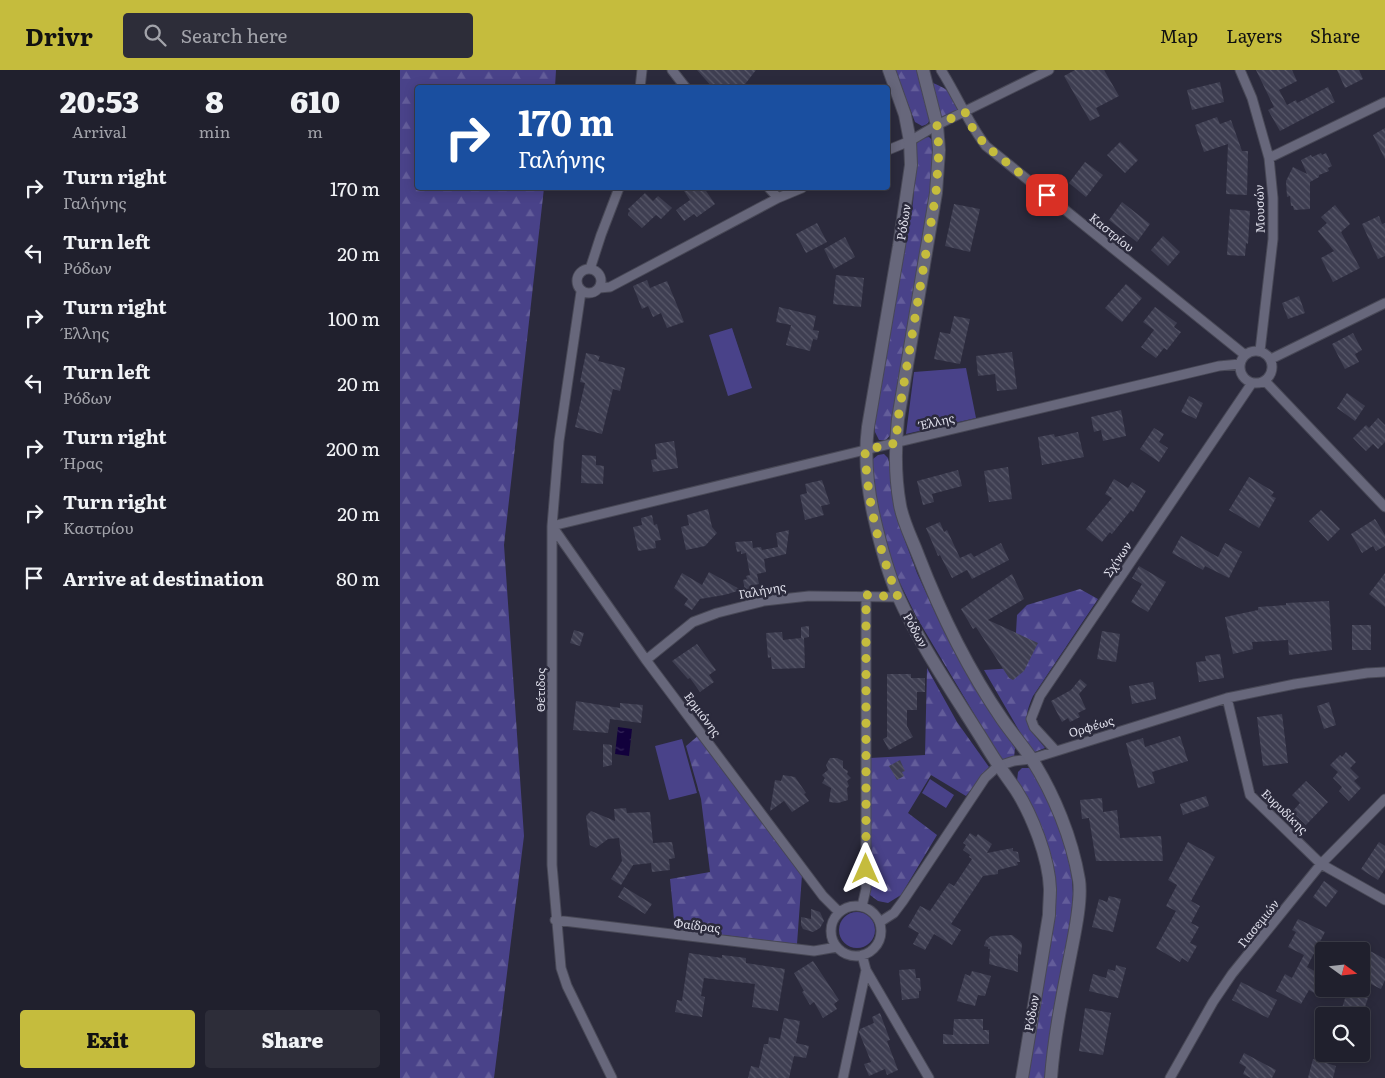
<!DOCTYPE html>
<meta charset="utf-8">
<style>
body{margin:0;font-family:Literata,serif;background:#2d2d39;color:#f1f3f6;height:100vh;display:flex;flex-direction:column;font-size:19px;white-space:nowrap}
*{box-sizing:border-box;margin:0}
p{font-size:16px;color:#a2a3aa}
.icon{flex:none;width:28px;height:28px;fill:none;stroke:currentColor;stroke-width:2;stroke-linecap:round;stroke-linejoin:round}
.map{position:relative;flex:1;overflow:hidden}
.sheet{display:flex;flex-direction:column;background:#20202d;width:400px}
.sheet>*{flex:none}
.top-card{position:absolute;left:15px;top:15px;width:475px;height:105px;border-radius:5px;box-shadow:0 2px 12px #0003,0 0 0 1px #3d3e49;background:#1a4fa0;color:#fff;overflow:hidden}
.needle{width:32px;rotate:105deg}
.controls{position:absolute;left:915px;top:872px;display:grid;gap:10px}
.controls a{display:grid;place-items:center;width:55px;height:55px;border-radius:5px;background:#20202d;box-shadow:0 2px 12px #0003,0 0 0 1px #3d3e49;font-size:25px}
.pin{position:absolute;display:grid;place-items:center;width:42px;height:42px;color:#fff;margin:-21px;border-radius:10px;box-shadow:0 2px 8px #0006}
.me{position:absolute;width:55px;margin:-28px;rotate:0deg;stroke-linejoin:round;filter:drop-shadow(0 0 4px #0008)}
.turn{display:flex;align-items:center;gap:18px;height:105px;padding:0 20px;font-size:22px}
.turn .icon{width:65px;height:65px;stroke-width:2.5}
.turn b{display:block;font-size:35px;line-height:42px}
.eta{display:flex;justify-content:space-evenly;align-items:center;height:85px;text-align:center}
.eta b{font-size:30px;font-weight:800;line-height:35px}
.button{display:flex;gap:10px;margin-top:auto;padding:10px 20px}
.button a{flex:1;height:58px;border-radius:5px;background:#c5bc3d;color:#111;font-size:20px;font-weight:800;line-height:58px;text-align:center}
.button a+a{background:#2d2d39;color:#f1f3f6}
ul{padding:0;list-style:none}
li{display:flex;align-items:center;gap:15px;height:65px;padding:0 20px}
li div{flex:1}
li b{display:block;font-size:19px}
li em{font-style:normal}
header{display:flex;align-items:center;gap:30px;box-sizing:border-box;height:70px;padding:0 25px;background:#c5bc3d;color:#111}
header strong{font-size:24px}
nav{display:flex;gap:28px;margin-inline-start:auto;font-size:18px}
.search{width:350px;height:45px;background:#2d2d39;display:flex;align-items:center;gap:12px;box-sizing:border-box;padding:0 18px;border-radius:5px;color:#a2a3aa;font-size:19px}
main{display:flex;flex:1;min-height:0}
.map>svg:first-child{display:block}
.green{fill:#494289}
.forest{fill:url(#forest-firs)}
.water{fill:url(#water-ripples)}
.building{fill:url(#building-back-hatch)}
.lines{fill:none;stroke-linecap:round;stroke-linejoin:round}
.street-casing{stroke:#484856;stroke-width:11}
.secondary-casing{stroke:#484856;stroke-width:14}
.street{stroke:#67677b;stroke-width:9}
.secondary{stroke:#67677b;stroke-width:12}
.route{stroke:#c5bc3d;stroke-width:9;stroke-dasharray:0 16.2}
.labels{text-anchor:middle;dominant-baseline:central;stroke-width:5;stroke-linejoin:round;paint-order:stroke}
.street-label{font-size:12px;fill:#dddde9;stroke:#2b2a3c}
</style>
<header>
<strong>Drivr</strong>
<div class="search"><svg class="icon" aria-label="search" viewBox="0 0 24 24"><circle cx="10" cy="10" r="6"/><path d="M15 15l6 6"/></svg>Search here</div>
<nav><a>Map</a><a>Layers</a><a>Share</a></nav>
</header>
<main>
<section class="sheet">
<div class="eta">
<div><b>20:53</b><p>Arrival</p></div>
<div><b>8</b><p>min</p></div>
<div><b>610</b><p>m</p></div>
</div>
<ul>
<li><svg class="icon" aria-label="right" viewBox="0 0 24 24"><path d="M7 20v-9h11M14 6l5 5-5 5"/></svg><div><b>Turn right</b><p>Γαλήνης</p></div><em>170 m</em></li>
<li><svg class="icon" aria-label="left" viewBox="0 0 24 24"><path d="M17 20v-9H6M10 6l-5 5 5 5"/></svg><div><b>Turn left</b><p>Ρόδων</p></div><em>20 m</em></li>
<li><svg class="icon" aria-label="right" viewBox="0 0 24 24"><path d="M7 20v-9h11M14 6l5 5-5 5"/></svg><div><b>Turn right</b><p>Έλλης</p></div><em>100 m</em></li>
<li><svg class="icon" aria-label="left" viewBox="0 0 24 24"><path d="M17 20v-9H6M10 6l-5 5 5 5"/></svg><div><b>Turn left</b><p>Ρόδων</p></div><em>20 m</em></li>
<li><svg class="icon" aria-label="right" viewBox="0 0 24 24"><path d="M7 20v-9h11M14 6l5 5-5 5"/></svg><div><b>Turn right</b><p>Ήρας</p></div><em>200 m</em></li>
<li><svg class="icon" aria-label="right" viewBox="0 0 24 24"><path d="M7 20v-9h11M14 6l5 5-5 5"/></svg><div><b>Turn right</b><p>Καστρίου</p></div><em>20 m</em></li>
<li><svg class="icon" aria-label="arrive" viewBox="0 0 24 24"><path d="M6 21V4h12l-3 4 3 4H6"/></svg><div><b>Arrive at destination</b></div><em>80 m</em></li>
</ul>
<div class="button"><a>Exit</a><a>Share</a></div>
</section>
<div class="map">
<svg width="985" height="1008" viewBox="0 0 985 1008">
<defs>
<pattern id="forest-firs" width="22" height="20" patternUnits="userSpaceOnUse" patternTransform="scale(1.25)"><rect width="22" height="20" fill="#494289"/><path d="M5 1l3.5 6h-7zM16 11l3.5 6h-7z" fill="#635d9a"/></pattern>
<pattern id="water-ripples" width="26" height="14" patternUnits="userSpaceOnUse" patternTransform="scale(1.25)"><rect width="26" height="14" fill="#12013c"/><path d="M2 4q2-2 4 0t4 0M15 11q2-2 4 0t4 0" fill="none" stroke="#342658"/></pattern>
<pattern id="building-back-hatch" width="6" height="6" patternUnits="userSpaceOnUse" patternTransform="scale(1.25)"><rect width="6" height="6" fill="#3e3e51"/><path d="M-1 5l2 2M0 0l6 6M5-1l2 2" fill="none" stroke="#59596a"/></pattern>
</defs>
<rect width="100%" height="100%" fill="#2b2a3c"/>
<!-- green -->
<path class="green" d="M332,258l20,60 -24,8 -19,-61z
M566,298l10,50 -70,16 8,-62z
M282,669l15,54 -28,7 -14,-54z
M530,709l24,16 -8,13 -24,-15z
M439 860a18 18 0 1 1 36 0a18 18 0 1 1-36 0Z"/>
<!-- forest -->
<path class="forest" d="M0,0h156l-1,17 -137,1v100h126l-40,357 20,291 -30,242h-94z
M495,0h22l13,46c-1,6 -1,8 -8,10l-7,-4z
M533,13c17,7 19,10 25,28l-18,9z
M529,67l4,4 1,10 -5,51 -37,231 -6,7h-7l-4,-8v-12l38,-217 4,-60 4,-5z
M484,384l4,4 2,8 8,56 19,51 21,46 65,111 12,18 -1,10 -6,3 -7,-2 -84,-141 -19,-39 -17,-53 -11,-57 3,-10 5,-4z
M680,519l18,10 -65,97c-12,27 -5,31 12,52l-13,5 -48,-83 30,-2 3,-53 10,-10z
M527,598l30,54 32,45 -23,29 -35,-21 -23,38 29,22 -36,60 -13,8 -10,-2 -8,-6v-137l55,-3z
M299,665l103,140 -5,69 -122,-15 -5,-50 40,-7 -9,-73 -15,-53z
M622,698h7l6,5 23,49 13,45 2,27 -4,46 -22,138h-19v-10l23,-126 -16,-127 -18,-34 1,-9z"/>
<!-- water -->
<path class="water" d="M218,657l14,2 -3,27 -14,-2z"/>
<!-- building -->
<path class="building" d="M297,0h59l-14,18h-29z
M675,0h29l15,26 -23,12 4,8 -10,5 -26,-45z
M856,0h36l5,11 -18,9 8,15 9,-5 1,3 31,-16 7,15 -55,29 -12,-21 6,-3z
M937,0h22l4,9 -18,9z
M820,12l4,20 -32,8 -5,-20z
M817,47l3,7 11,-4 11,31h6l-1,44 -21,-1 2,-50 -24,8 -9,-27z
M985,58v31l-12,-24z
M720,72l18,18 -13,13 -18,-18z
M921,83l1,2 4,-2 6,13 -4,2 1,3 -10,4v2l-9,5v27l-16,1 -1,-4h-2l-1,-10 -3,1 -1,-16 7,-14 14,7 -6,-14 10,-5 1,2z
M685,92l18,13 -17,22 -17,-14z
M282,118h22l11,16 -18,13 -3,-3 -10,7 -8,-11 14,-10z
M245,123l8,8 5,-5 14,12 -11,11 -5,-4 -14,13 -14,-13v-2l2,-2 -2,-2z
M722,132l28,22 -13,18 -28,-22z
M554,134l26,5 -10,43 -25,-6z
M935,135l15,19 -9,8 19,36 -27,14 -12,-24 13,-7 -16,-20 9,-8 -6,-6z
M830,139l20,2 -2,33 -2,-1 -1,13 -18,-1z
M979,146l3,8 3,-1v33l-7,3 -16,-35z
M417,153l10,19 -21,11 -10,-19z
M763,166l17,16 -12,14 -17,-16z
M445,167l10,20 -21,12 -10,-20z
M436,205l28,3 -3,29 -28,-3z
M247,210l3,8 17,-7 17,41 -17,6 -6,-15 -8,4 -5,-11 -6,3 -9,-23z
M726,214l16,14 -20,24 -17,-14z
M899,226l6,17 -17,6 -6,-16z
M379,237l37,9 -3,14 6,1 -2,9 -4,-1 -3,12 -24,-6 5,-20 -15,-3z
M755,237l22,16 -3,4 7,5 -14,18 -3,-2 -8,10 -15,-11 13,-17 -11,-8z
M554,246l16,3 -10,45 -26,-5 6,-27 10,2z
M953,263l9,17 -7,4 4,8 -14,7 -13,-25z
M612,282l5,37 -20,2 -2,-17 -17,2 -2,-20z
M186,283l14,3 -2,5 27,7 -5,23 -7,-2 -11,45 -27,-7 10,-44 -5,-1z
M947,323l18,13 -10,15 -18,-13z
M789,326l14,7 -7,16 -15,-7z
M721,340l5,26 -23,5 -2,-11 -7,2 -3,-15z
M978,348l7,7v17l-7,7 -5,-5 -7,7 -13,-13 13,-13 3,3z
M754,358l10,6 -5,8 9,6 -9,14 -19,-13z
M678,362l6,25 -42,8 -4,-28 16,-3 1,3z
M274,371l4,27 -25,4 -2,-12 6,-1 -2,-15z
M182,385l14,1v9l8,1 -1,18 -22,-1z
M608,397l4,32 -23,3 -5,-31z
M558,400l4,16 -30,8 2,8 -11,3 -6,-24z
M849,407l25,15 -3,4 5,2 -17,30 -30,-18z
M714,409l14,9 4,-6 14,9 -13,21 -2,-2 -19,24 -2,-2 -8,10 -16,-13 26,-31 -7,-4z
M422,410l8,24 -9,2 3,9 -19,5 -5,-25 7,-2 -2,-9z
M308,439l4,18 5,6 -12,13 -19,4 -5,-23 8,-2 -2,-10z
M921,440l19,19 -12,12 -19,-20z
M252,445l2,10 3,-1 4,16 -6,1 1,7 -18,3 -5,-24 9,-2 -1,-7z
M975,449l10,16v11l-9,5 -3,-5 -11,7 -11,-19z
M540,452l4,10 3,-2 13,28 11,-5 3,4 27,-14 8,17 -37,19 -5,-9 -15,8 -12,-23 -2,1 -12,-28z
M389,460l-3,24 -22,5 2,13 -9,2 2,10 -5,1 1,3 -10,2 -2,-10 4,-1 -1,-3 4,-1 -4,-22 -5,1v-3l-4,1 -2,-10 17,-1 1,7 8,-1 1,3 16,-3 -2,-14z
M781,466l37,21 7,-14 17,9 -13,26 -24,-12 -2,4 -31,-17z
M739,496l27,16 -18,30 -17,-10 11,-18 -10,-6z
M309,502l32,18 -17,5 -24,4 -8,11 -8,-5 4,-6 -14,-11 8,-15 20,12z
M985,503v34l-16,-13z
M612,504l12,25 -36,21 50,23 -14,28 -11,9 -4,-2 -33,-51 -3,2 -12,-20z
M929,531l3,49 -43,5 -1,-15 -36,2 1,7 -20,5 -8,-37 33,-7v-3l28,-2v-2z
M952,555h19v25h-19z
M409,556v11l-5,1 1,30 -33,1 -1,-12 -3,1 -2,-25 16,-1 1,8 18,-2v-11z
M174,560l10,3 -4,13 -10,-3z
M702,561l18,3 -4,28 -19,-3z
M297,574l19,26 -7,5 5,7 -14,10 -10,-14 -2,1 -16,-18z
M820,584l4,24 -25,4 -3,-20 10,-1 -1,-5z
M487,604h24v4h14v14h-8v18h-10v16l6,11 -24,13 -6,-11 4,-2z
M680,609l7,6 -8,9 7,15 -8,4 2,4 -10,5 -2,-4 -6,4 -11,-21 20,-11z
M753,612l3,17 -24,5 -3,-18z
M176,631l44,7v-5l23,2 -2,18 -31,-4 -2,14 -35,-3z
M929,632l7,23 -12,4 -7,-23z
M882,644l6,49 -25,3 -6,-49z
M780,666l8,25 -36,11 3,11 -17,5 -12,-45 17,-5 2,9z
M203,674l9,1v20l-9,2z
M946,682l10,10 -6,6 9,9 -5,4 7,7 -12,13 -10,-10 3,-4 -9,-9 5,-6 -8,-7 10,-10 2,2z
M430,688h7l6,3v7l5,3 -1,3 4,4 -4,3 2,5 -2,2 1,12 -10,3 -9,-1 2,-14 -9,-5 3,-5 -3,-3 6,-5 -2,-5z
M500,690l5,11 -3,1 2,4 -7,4 -8,-14z
M383,705l12,2 11,16 -2,1 5,7 -17,11 -8,-11 -14,10 5,-31 6,1z
M906,711l22,21 -22,23 -14,-13 8,-9 -8,-8z
M806,726l3,10 -26,9 -3,-11z
M702,728l1,14 14,-2 3,28 41,-2 2,25h-67l-7,-43 -7,1 -2,-19z
M226,738l1,5 23,-1 3,31 19,-1 3,16 -6,1 1,11 -18,2 -1,-9 -18,2 -12,20 -10,-6 11,-18 -3,-23 -11,1 -12,9 -6,-3 -4,-29 5,-5 24,10 -1,-12z
M570,763l6,4 2,-3 14,10 -5,9 26,-5v3l5,1 2,10h-3l1,3 -20,5v4l-15,2 -32,48 10,6 -9,15 -18,-11 -9,16 -12,-6 6,-11 -11,-6 12,-21 10,5 19,-28 5,3 18,-27 -3,-2 1,-2 -7,-5 3,-5 -3,-2z
M788,772l27,15 -24,44 9,5 -9,17 8,4 -9,16 7,3 -9,16 -6,-4 -2,4 -24,-14 20,-37 -10,-5 11,-21 -9,-5z
M979,772l6,4v23l-7,11 -17,-11z
M924,811l14,10 -12,16 -13,-10z
M224,817l28,17 -7,10 -27,-17z
M709,826l12,3 -8,33 -21,-5 7,-28 8,3z
M411,839l9,3 4,9 -4,7 -7,4 -10,-3 -2,-4v-8l10,2z
M898,849l27,13 -18,35 17,9v3l-8,15 -7,-4 -8,14 -25,-13 9,-17 7,4 12,-23 -16,-8 8,-15 -4,-2z
M612,865l8,6 2,3 -1,11 -3,-1v18l-29,-8 1,-15h-2v-2l-4,-1 2,-6 5,-4z
M970,881l15,8v21l-4,9 -20,-10v-11z
M289,883l33,5v-3l24,3v5l39,6 -7,42 -26,-4 3,-23 -51,-6 -3,18 4,1 -3,20 -27,-5 2,-12 5,1z
M413,891l26,39 -5,4 3,5 -14,9 -9,-16 -4,3 -8,-13 2,-1 -10,-18z
M716,895l10,3 -8,30 -29,-7 4,-17 13,4 2,-9 7,2z
M515,899l1,9h4l1,13h-2v7l-17,2 -3,-30z
M572,901l19,5 -6,20 -7,-1 -3,11 -18,-5 8,-27 5,2z
M841,912l36,18 -9,18 -36,-18z
M947,922l21,6 -6,18h-30l3,-10 7,2z
M685,938l26,5 -8,42 -24,-4z
M480,943l10,27 -3,1 11,29 -11,5 -2,-6 -16,7 -5,-12 7,-2 -12,-30 1,-3 14,-6 -2,-6z
M384,948l16,3 -4,22 13,3 -3,12 -12,-2 -5,22h-41l3,-12 8,2 5,-24h4l1,-7 11,2z
M554,949h29v11h6v14h-46v-10l10,1z
M844,983l32,17 -4,8h-21l-8,-4 3,-7 -7,-4z
M913,989l23,7 -3,12h-25z"/>
<g class="lines">
<defs>
<path id="street" d="M272,0l14,18
M541,0c16,25 27,53 45,76l259,209
M840,0l12,28 17,60 4,40v41l-13,112
M240,18l2,-18
M488,80l22,-9 27,-16 112,-55
M869,88l116,-56
M369,118l9,10
M190,199l11,-34 18,-47
M177 211a12 12 0 1 1 24 0a12 12 0 1 1-24 0Z
M199,218l11,-1 168,-89 24,-10
M181,222l-22,149 -7,85v339l9,103 6,18 45,92
M840 297a16 16 0 1 1 32 0a16 16 0 1 1-32 0Z
M871,289l114,-56
M865,311l120,126
M246,590l47,-38 24,-9 47,-12 45,-5 89,1
M827,628l23,97 71,69 64,36
M655,680l-21,-23 -3,-8 9,-23 212,-313
M431 861a25 25 0 1 1 50 0a25 25 0 1 1-50 0Z
M462,836l4,-17v-294
M439,842l-16,-16 -177,-236 -94,-134 313,-76 354,-84 21,-2
M155,850l259,31 23,-4
M480,852l14,-9 9,-12 82,-123 13,-12 16,-5 17,-2 196,-61 68,-14 72,-11 18,-1
M462,885l4,15 63,108
M443,1008l23,-108
M770,1008l43,-76 19,-28 89,-110 64,-65"/>
<path id="secondary" d="M489,0l16,45 5,26 1,24 -12,81 -31,181c-4,31 -1,59 6,90 6,26 13,54 24,79 25,55 61,105 92,156 8,13 17,25 26,38 16,25 33,68 34,99 0,8 -1,17 -1,26l-27,163
M523,0l14,55 2,25 -3,43 -38,226c-3,28 -3,58 2,86 3,17 12,34 18,50 22,57 49,113 84,164 9,13 20,26 29,39 23,36 41,80 48,122 3,19 -4,52 -8,72 -8,41 -17,84 -20,126"/>
</defs>
<!-- street casing -->
<use href="#street" class="street-casing"/>
<!-- secondary casing -->
<use href="#secondary" class="secondary-casing"/>
<!-- street -->
<use href="#street" class="street"/>
<!-- secondary -->
<use href="#secondary" class="secondary"/>
</g>
<g class="lines">
<!-- route -->
<path class="route" d="M466,799v-274l32,2c-19,-46 -31,-97 -33,-147l31,-7 2,-24 38,-226 3,-43 -2,-25 28,-13 8,17 13,17 61,49"/>
</g>
<g class="labels">
<!-- street labels -->
<g class="street-label">
<text transform="translate(859 139) rotate(-92)">Μουσών</text>
<text transform="translate(503 152) rotate(-81)">Ρόδων</text>
<text transform="translate(712 162) rotate(39)">Καστρίου</text>
<text transform="translate(537 351) rotate(-13)">Έλλης</text>
<text transform="translate(717 489) rotate(-56)">Σχίνων</text>
<text transform="translate(362 520) rotate(-10)">Γαλήνης</text>
<text transform="translate(516 560) rotate(61)">Ρόδων</text>
<text transform="translate(140 620) rotate(-90)">Θέτιδος</text>
<text transform="translate(303 644) rotate(53)">Ερμιόνης</text>
<text transform="translate(691 656) rotate(-17)">Ορφέως</text>
<text transform="translate(885 741) rotate(44)">Ευρυδίκης</text>
<text transform="translate(858 853) rotate(-51)">Γιασεμιών</text>
<text transform="translate(297 855) rotate(7)">Φαίδρας</text>
<text transform="translate(631 943) rotate(-80)">Ρόδων</text>
</g>
</g>
</svg>
<div class="controls">
<a><svg class="needle" viewBox="-14 -14 28 28"><path d="M0-13l5 13h-10z" fill="#e53935"/><path d="M0 13l5-13h-10z" fill="#a2a3aa"/></svg></a>
<a><svg class="icon" aria-label="search" viewBox="0 0 24 24"><circle cx="10" cy="10" r="6"/><path d="M15 15l6 6"/></svg></a>
</div>
<div class="pin" style="left:647px;top:125px;background:#d93025"><svg class="icon" aria-label="arrive" viewBox="0 0 24 24"><path d="M6 21V4h12l-3 4 3 4H6"/></svg></div>
<svg class="me" style="left:466px;top:799px" viewBox="-20 -20 40 40"><path d="M0-17L14 15 0 8-14 15z" fill="#c5bc3d" stroke="#fff" stroke-width="4"/></svg>
<div class="top-card">
<div class="turn"><svg class="icon" aria-label="right" viewBox="0 0 24 24"><path d="M7 20v-9h11M14 6l5 5-5 5"/></svg><div><b>170 m</b>Γαλήνης</div></div>
</div>
</div>
</main>
